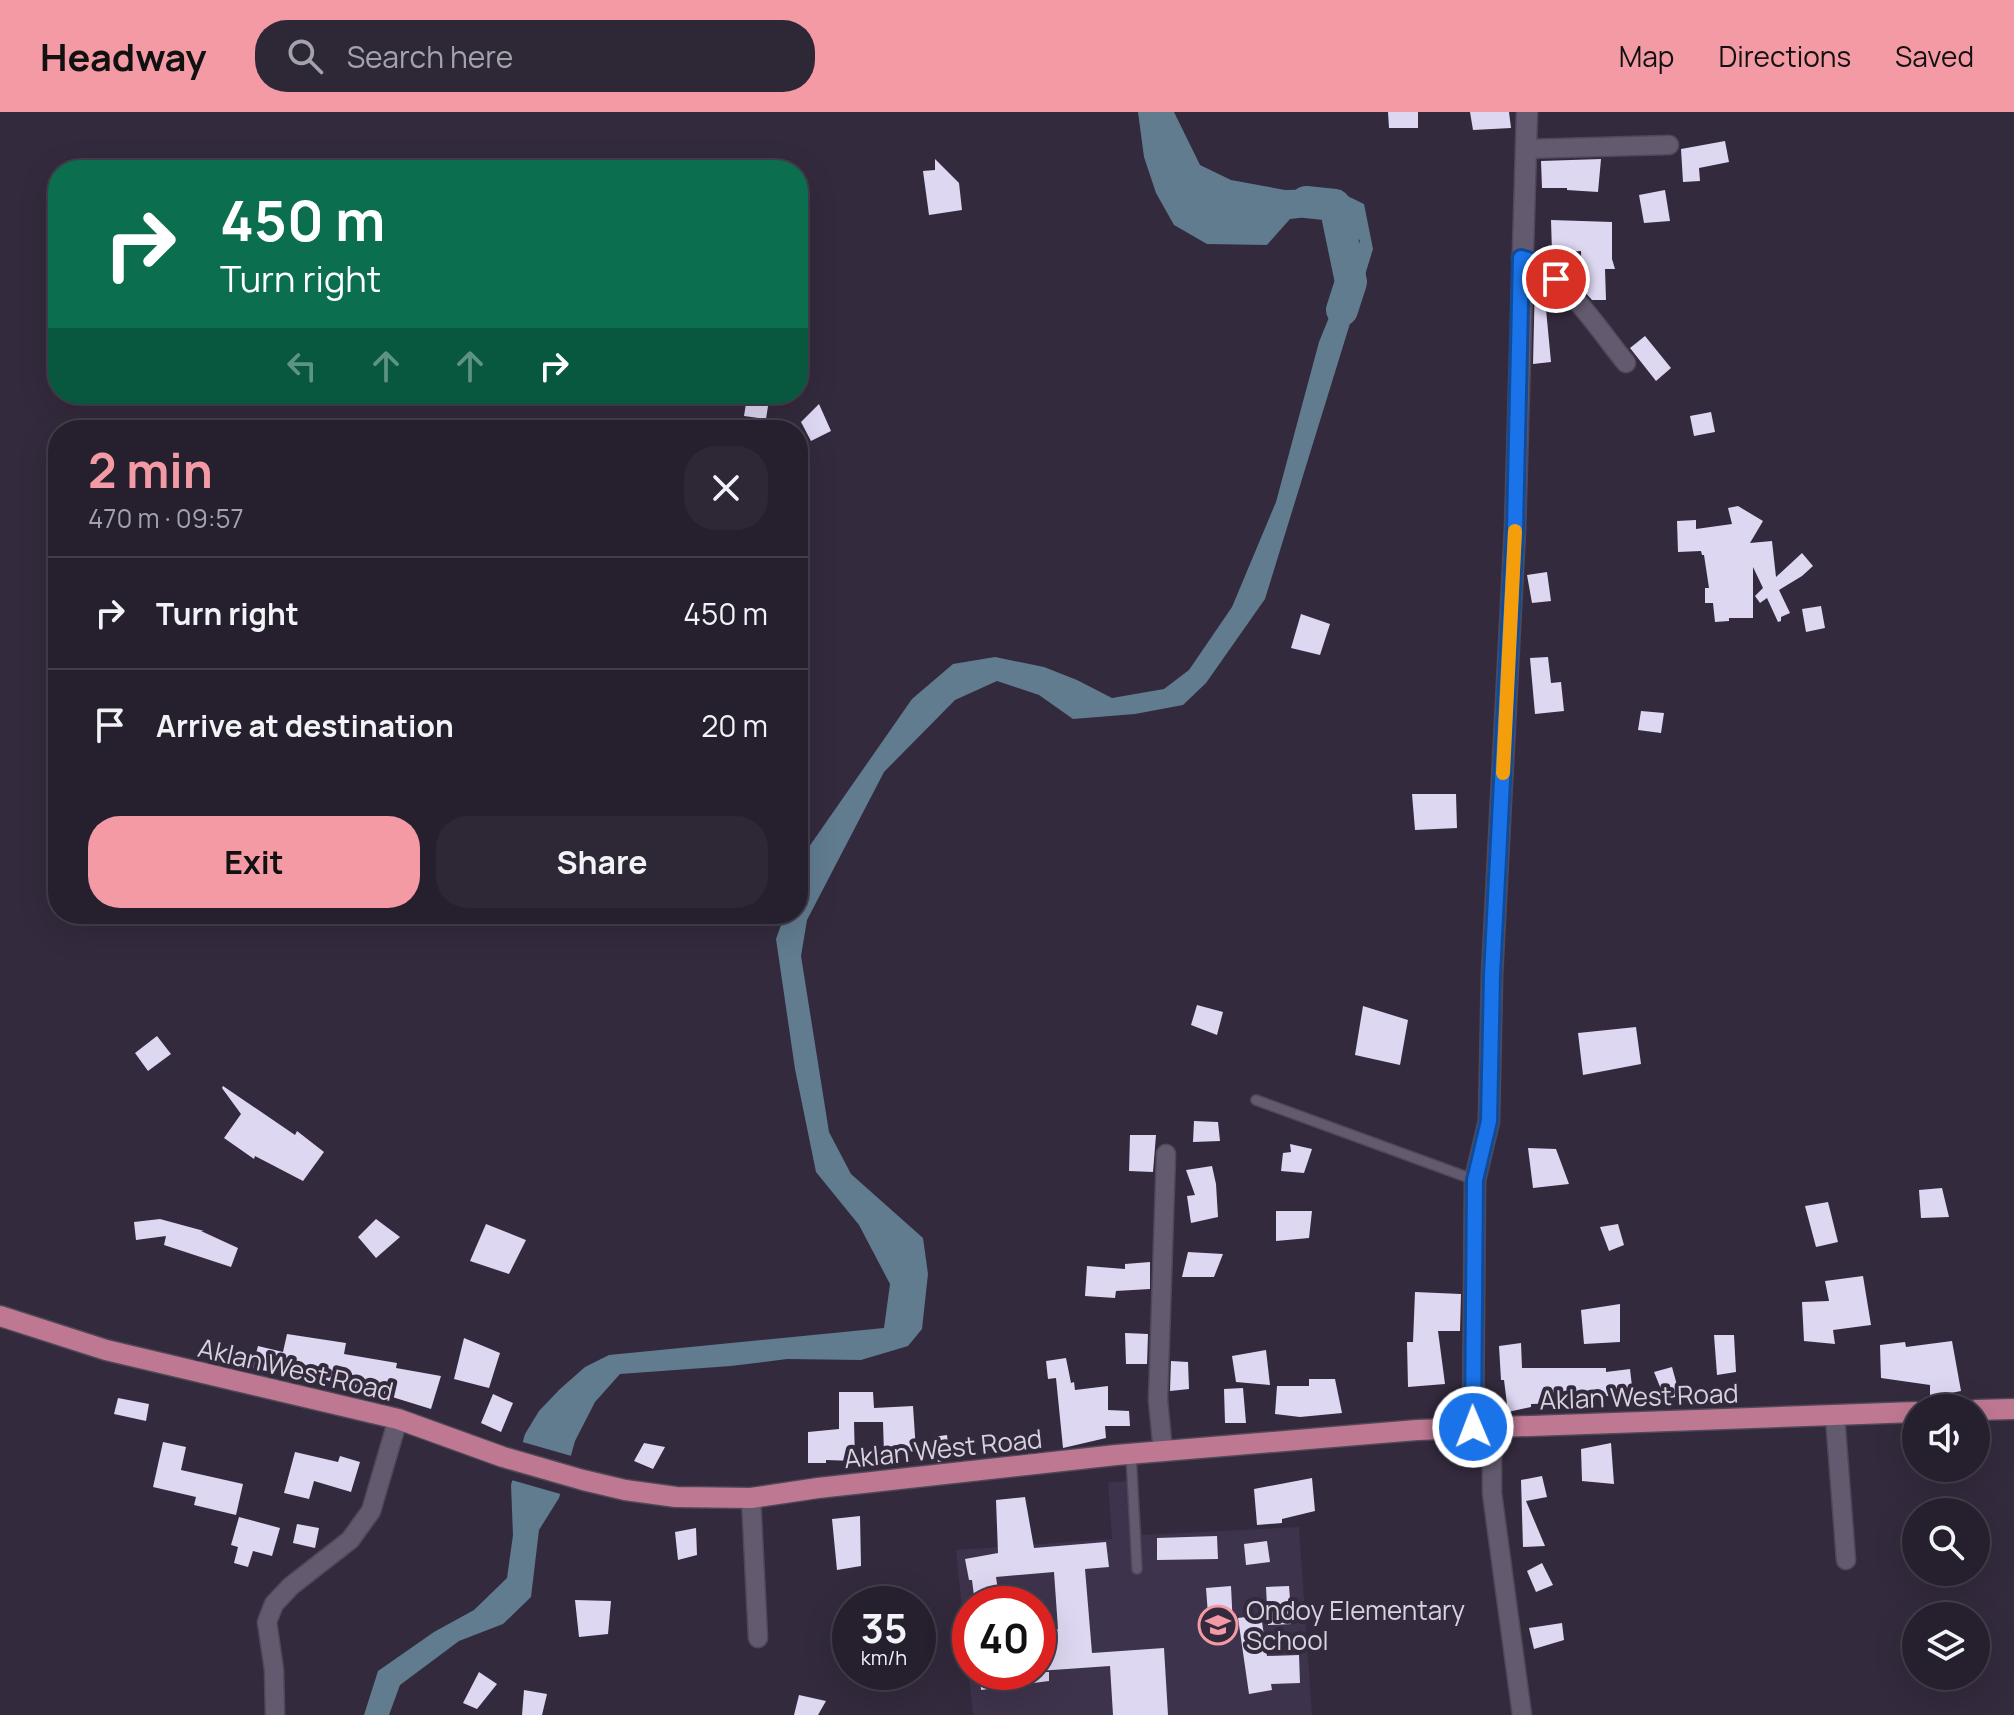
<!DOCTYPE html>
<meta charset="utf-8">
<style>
body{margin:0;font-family:Manrope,sans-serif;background:#2e2836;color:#f1f3f6;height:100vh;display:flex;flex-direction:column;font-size:30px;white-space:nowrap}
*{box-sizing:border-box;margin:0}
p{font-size:26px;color:#a4a3aa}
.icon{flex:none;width:44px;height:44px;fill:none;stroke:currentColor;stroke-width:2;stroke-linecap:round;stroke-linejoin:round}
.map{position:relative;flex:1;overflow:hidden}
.sheet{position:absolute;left:48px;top:308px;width:760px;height:504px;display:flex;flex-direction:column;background:#26202e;border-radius:32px;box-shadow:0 8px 32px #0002,0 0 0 2px #423e4a}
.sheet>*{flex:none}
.top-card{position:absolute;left:48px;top:48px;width:760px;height:244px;border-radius:32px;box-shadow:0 8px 32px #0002,0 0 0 2px #423e4a;background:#0b6e4f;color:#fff;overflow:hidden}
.controls{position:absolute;left:1902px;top:1282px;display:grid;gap:16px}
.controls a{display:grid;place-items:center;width:88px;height:88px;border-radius:50%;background:#26202e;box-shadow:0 8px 32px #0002,0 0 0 2px #423e4a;font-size:40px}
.speed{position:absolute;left:832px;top:1474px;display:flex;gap:16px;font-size:40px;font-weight:700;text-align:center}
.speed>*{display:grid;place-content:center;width:104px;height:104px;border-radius:50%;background:#26202e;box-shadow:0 8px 32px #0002,0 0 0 2px #423e4a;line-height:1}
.speed small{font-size:20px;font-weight:400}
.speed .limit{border:12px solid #d22;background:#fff;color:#111}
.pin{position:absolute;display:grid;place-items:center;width:68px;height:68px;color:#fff;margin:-34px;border:4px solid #fff;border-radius:50%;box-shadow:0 2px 8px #0007}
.me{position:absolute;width:88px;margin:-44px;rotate:359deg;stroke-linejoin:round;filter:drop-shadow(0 0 6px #0008)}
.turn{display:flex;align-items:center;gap:28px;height:168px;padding:0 40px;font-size:36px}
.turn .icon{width:104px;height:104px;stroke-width:2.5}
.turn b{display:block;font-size:56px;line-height:68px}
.lanes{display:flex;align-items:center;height:76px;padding:0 40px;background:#0003;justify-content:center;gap:40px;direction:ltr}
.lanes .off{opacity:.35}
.round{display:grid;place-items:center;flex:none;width:84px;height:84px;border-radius:32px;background:#2e2836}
.summary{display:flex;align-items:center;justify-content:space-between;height:136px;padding:0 40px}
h1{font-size:48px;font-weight:700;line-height:60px;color:#f49aa5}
.cta{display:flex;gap:16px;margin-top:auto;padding:16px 40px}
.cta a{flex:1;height:92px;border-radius:32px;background:#f49aa5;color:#111;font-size:32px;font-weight:700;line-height:92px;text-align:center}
.cta a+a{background:#2e2836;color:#f1f3f6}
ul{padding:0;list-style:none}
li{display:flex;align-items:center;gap:24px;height:112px;padding:0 40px;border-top:2px solid #423e4a}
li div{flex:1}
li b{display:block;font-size:30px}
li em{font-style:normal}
header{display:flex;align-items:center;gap:48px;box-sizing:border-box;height:112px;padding:0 40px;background:#f49aa5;color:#111}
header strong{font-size:38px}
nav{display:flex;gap:44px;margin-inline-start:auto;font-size:28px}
.search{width:560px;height:72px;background:#2e2836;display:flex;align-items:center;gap:20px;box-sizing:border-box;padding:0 28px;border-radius:32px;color:#a4a3aa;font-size:30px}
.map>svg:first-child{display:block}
.built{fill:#3e334c;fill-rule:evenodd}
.water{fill:#617b8f}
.pier{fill:#332a3d}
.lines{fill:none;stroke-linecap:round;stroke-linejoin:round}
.river{stroke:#617b8f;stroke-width:32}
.building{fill:#ddd7f1}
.service-casing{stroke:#4f4857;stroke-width:12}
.minor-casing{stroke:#4f4857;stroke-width:21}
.tertiary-casing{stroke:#4f4857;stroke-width:23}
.primary-casing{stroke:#4f4857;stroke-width:23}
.service{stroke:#635a6f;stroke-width:9}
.minor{stroke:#635a6f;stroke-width:18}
.tertiary{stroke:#635a6f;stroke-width:20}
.primary{stroke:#bf7892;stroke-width:20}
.route-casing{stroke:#114b97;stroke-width:20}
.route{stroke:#1a73e8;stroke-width:14}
.slow{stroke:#f59e0b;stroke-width:14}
.labels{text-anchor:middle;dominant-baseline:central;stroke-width:8;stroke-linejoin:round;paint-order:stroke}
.street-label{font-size:26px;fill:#d7d2de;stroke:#332a3d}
.poi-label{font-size:26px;fill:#d7d2de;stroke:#332a3d;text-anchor:start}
</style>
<header>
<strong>Headway</strong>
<div class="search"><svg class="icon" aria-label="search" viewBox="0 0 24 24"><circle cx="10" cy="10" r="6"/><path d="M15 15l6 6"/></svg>Search here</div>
<nav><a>Map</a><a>Directions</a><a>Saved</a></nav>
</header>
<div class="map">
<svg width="2014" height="1603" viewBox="0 0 2014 1603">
<rect width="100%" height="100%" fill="#332a3d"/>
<!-- built -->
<path class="built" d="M1138,1369l4,54 157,-8 13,188h-339l-17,-165 156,-11 -4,-57zM970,1492h68v68h-68z"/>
<!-- water -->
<path class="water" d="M1138,0h36l26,53 31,15 54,10 48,-1 31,15 9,45 -108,350 -59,84 -23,22 -48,9 -62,5 -34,-24 -42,-14 -42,19 -71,72 -77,148 -6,36 28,176 22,42 72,64 5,36 -6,55 -14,17 -47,14 -74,-1 -56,7 -111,8 -25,28 -20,39 -16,57 -20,32 -8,67 -28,27 -44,17 -59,44 -11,30h-25l14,-44 56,-39 40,-22 33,-32 6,-43 -2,-50 14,-51 14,-23 21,-22 25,-22 24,-12 275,-27 6,-44 -31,-59 -43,-53 -21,-103 -19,-130 9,-25h13v-41l6,-19 108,-155 41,-35 42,-7 49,10 33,13 35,18 52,-9 25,-19 43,-63 44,-105 43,-160 41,-101 -16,-21 -27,-4 -27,3 -23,26 -60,-1 -33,-19 -18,-32 -12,-36z"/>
<!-- pier -->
<path class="pier" d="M519,1329l56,16 -11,38 -56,-16z"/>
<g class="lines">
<!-- river -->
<path class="river" d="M1306,90l29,3 16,77 -9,28"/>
</g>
<!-- building -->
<path class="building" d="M1388,0h30v16h-29z
M1470,0h39l2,16 -38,2z
M1725,29l4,21 -30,6 1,13 -17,1 -2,-33z
M935,47l24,24 3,27 -33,5 -6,-44 12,-1z
M1601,47l-3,33 -31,-2v-2h-25l-1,-27z
M1665,78l5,31 -26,2 -5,-28z
M1551,108l61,2v37l3,10h-10l1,31h-14l-10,-11 -1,-38 -29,2z
M1535,168l13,8v21h-2l5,53 -18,2z
M1645,224l26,32 -15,13 -26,-33z
M747,285l22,3 -3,19 -22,-3z
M819,292l12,27 -20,10 -10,-19z
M1711,300l4,20 -21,4 -4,-20z
M1738,394l25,15 -13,22 22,-2 4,36 26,-24 11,13 -11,10 -23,14 11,23 -9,4v4l-3,1 -11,-24 -7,5 -5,-7 8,-8 -10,-21v51h-24v3l-14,1 -2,-19h-8v-15h4l-5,-33h-2l-1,-4 -23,1 -1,-31 19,-1v9l36,-5 -4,-16z
M1547,460l4,29 -19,2 -5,-28z
M1821,494l4,22 -19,4 -4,-23z
M1301,502l29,10 -10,31 -29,-7z
M1548,545l3,26 10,-1 3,29 -29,3 -5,-56z
M1641,599l23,2 -3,20 -23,-3z
M1412,682h44l1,34 -42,2z
M1197,893l26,7 -6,23 -26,-10z
M1363,894l45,14 -8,45 -45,-10z
M1636,915l5,37 -58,11 -5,-42z
M157,924l14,18 -23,17 -13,-18z
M223,974l72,49 2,-4 27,21 -21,29 -48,-25 -1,3 -30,-21 17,-24 -19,-26z
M1194,1009l24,1 2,19 -27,1z
M1130,1023h26l-3,37 -24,-1z
M1290,1032l22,5 -8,24 -23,-2 2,-18 8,-1z
M1528,1036l28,1 13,35 -36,4z
M1212,1054l4,18 2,33 -27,6 -4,-27 8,-1 -9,-25z
M1942,1076l7,29 -28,1 -2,-28z
M1828,1090l10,40 -22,5 -11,-41z
M1276,1099h36l-3,27 -33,3z
M160,1107l44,12h-3l37,17 -7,19 -67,-22 2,-9 -30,4 -2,-18z
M376,1107l24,18 -24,21 -18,-21z
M486,1112l40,16 -17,34 -39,-13z
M1618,1112l6,21 -15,6 -9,-24z
M1188,1140l35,2 -9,23h-32z
M1150,1150v27l-34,2 -1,7 -30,-2 2,-30 38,3v-5z
M1863,1164l8,49 -38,5 2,14 -31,-3 -2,-39 27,-1 -4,-20z
M1415,1180l46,2 -1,37h-22l7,53 -37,3 -1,-45h6z
M1620,1192v38l-36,2 -3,-34z
M1125,1221l23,1 -1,30h-21z
M287,1222l59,9 -2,11 53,9 -1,5 45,8 -10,33 -42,-13 -1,2 -49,-13 -34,-14 -2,7 -51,-10 6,-22 25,6z
M1714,1223h20l2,37 -19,3z
M464,1226l36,15 -11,35 -35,-9z
M1952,1229l9,50 -31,6v-12l-49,-7 -1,-33 25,-3 1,5z
M1521,1231l1,25h84v4l24,-3 3,26 -17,3v-2h-42l1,7 -44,1v3l-23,5 -4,-32h-3l-2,-34z
M1266,1238l4,35 -34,-3 -4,-26z
M1066,1246l5,25 3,-1 1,8 33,-4v24l21,1 1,15h-25l1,12 -43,10 -7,-70 -8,1 -2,-18z
M1171,1249l17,1 1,27 -19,2z
M1672,1255l8,29 -15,3 -11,-27z
M1309,1267h26l7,34 -42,4 -25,-3 2,-28h32z
M1243,1276l3,35h-21l-1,-34z
M839,1280h34l1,16 39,-2 3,45 -32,3 -1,-32h-29l1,39 -29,-1v3h-18v-31l31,-3z
M493,1282l20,9 -12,29 -20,-9z
M118,1286l31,6 -3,17 -32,-7z
M947,1323l3,25 -12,2 -5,-25z
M163,1330l23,5 -5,23 62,14 -7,31 -42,-10 2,-8 -43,-10z
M644,1331l21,4 -12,22 -19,-8z
M1611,1331l3,41 -32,-3 -1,-32z
M295,1340l43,10 2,-6 20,6 -9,30 -37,-11 -5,18 -25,-6z
M1542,1364l5,21 -21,4 19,45 -22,1 -2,-67z
M1312,1366l3,33 -33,8v4l-25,2 -3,-36z
M1025,1385l9,51 72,-6 3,25 -24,2 7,84 72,-5 4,67h-55l-3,-49 -72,5v-39l20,-3 -4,-57 -58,5 4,27h-25l-3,-24h-3l-4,-21 33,-6 -2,-53z
M860,1404l1,50 -24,4 -5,-51z
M239,1405l41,11 -8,28 -19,-5 -5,16 -14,-4 4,-16 -7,-2z
M297,1412l22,4 -4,20 -22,-5z
M696,1416l1,27 -19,5 -3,-28z
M1217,1424l1,23 -61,1v-22z
M1267,1429l3,21 -24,3 -2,-21z
M1542,1451l11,22 -17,7 -9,-21z
M1231,1474l2,40 -24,2 -3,-40z
M1289,1474l3,38 -24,1 -2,-38z
M575,1488l36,1 -3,33 -29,3z
M1261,1503l6,41 32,-1 1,28 -29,1 1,6 -23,4 -11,-76z
M1562,1511l2,17 -30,9 -5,-21z
M479,1560l18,12 -20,25 -14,-6z
M980,1560h69v9l-68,9z
M524,1578l23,4 -5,21h-20z
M799,1583l27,6 -8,14h-24z"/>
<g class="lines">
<defs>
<path id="service" d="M1256,988l219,80
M1131,1342l6,115"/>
<path id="minor" d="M1525,37l144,-4
M1521,146c42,14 77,71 105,105
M1835,1304l11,144
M1492,1315v66l30,222
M1163,1340l-5,-52 8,-246
M751,1386l7,140
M275,1603l-1,-45 -7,-48 7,-18 17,-18 59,-46 21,-29 27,-92"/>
<path id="tertiary" d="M1473,1315l2,-247 14,-59 3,-146 23,-446 12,-417"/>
<path id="primary" d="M0,1204l106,34 292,69 105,38 80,23 42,10 51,7 75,1 67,-10 298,-33 301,-25 499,-18
M1976,1298l38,-1"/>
</defs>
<!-- service casing -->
<use href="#service" class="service-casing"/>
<!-- minor casing -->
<use href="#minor" class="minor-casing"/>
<!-- tertiary casing -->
<use href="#tertiary" class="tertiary-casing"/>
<!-- primary casing -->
<use href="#primary" class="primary-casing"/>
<!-- service -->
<use href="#service" class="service"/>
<!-- minor -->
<use href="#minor" class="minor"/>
<!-- tertiary -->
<use href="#tertiary" class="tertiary"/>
<!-- primary -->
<use href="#primary" class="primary"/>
</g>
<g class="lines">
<defs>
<path id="route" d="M1473,1315l2,-247 14,-59 3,-146 23,-446 6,-271 13,4 22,17"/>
</defs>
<!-- route casing -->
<use href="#route" class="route-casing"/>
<!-- route -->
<use href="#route" class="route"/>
<!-- slow -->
<path class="slow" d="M1503,661l12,-242"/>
</g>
<!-- icons -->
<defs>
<symbol id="school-ring" viewBox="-11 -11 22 22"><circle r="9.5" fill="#332a3d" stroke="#f49aa5" stroke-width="1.5"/><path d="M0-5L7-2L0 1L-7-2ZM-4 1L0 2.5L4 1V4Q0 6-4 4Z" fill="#f49aa5"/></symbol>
</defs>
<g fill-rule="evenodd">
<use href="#school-ring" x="1196" y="1491" width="44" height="44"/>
</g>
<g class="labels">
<!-- street labels -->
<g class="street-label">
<text transform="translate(296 1257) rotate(13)">Aklan West Road</text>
<text transform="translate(1639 1284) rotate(-2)">Aklan West Road</text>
<text transform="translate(943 1336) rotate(-6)">Aklan West Road</text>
</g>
<!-- poi labels -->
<g class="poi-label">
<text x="1246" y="1498">Ondoy Elementary<tspan x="1246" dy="30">School</tspan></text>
</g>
</g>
</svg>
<div class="controls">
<a><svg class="icon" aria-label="sound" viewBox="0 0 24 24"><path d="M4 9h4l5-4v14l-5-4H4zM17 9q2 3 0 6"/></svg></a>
<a><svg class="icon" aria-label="search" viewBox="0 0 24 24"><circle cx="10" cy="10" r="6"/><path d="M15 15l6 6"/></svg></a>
<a><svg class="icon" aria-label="layers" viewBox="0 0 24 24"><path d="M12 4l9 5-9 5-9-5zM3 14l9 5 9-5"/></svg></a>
</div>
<div class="speed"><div>35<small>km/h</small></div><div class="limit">40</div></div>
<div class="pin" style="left:1556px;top:167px;background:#d93025"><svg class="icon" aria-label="arrive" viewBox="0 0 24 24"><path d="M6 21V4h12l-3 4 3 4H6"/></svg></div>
<svg class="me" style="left:1473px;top:1315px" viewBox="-20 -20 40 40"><circle r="17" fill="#1a73e8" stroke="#fff" stroke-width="3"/><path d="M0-11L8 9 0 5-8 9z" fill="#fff"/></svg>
<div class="top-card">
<div class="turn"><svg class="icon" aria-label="right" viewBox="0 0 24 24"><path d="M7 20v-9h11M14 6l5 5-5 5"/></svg><div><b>450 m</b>Turn right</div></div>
<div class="lanes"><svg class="icon off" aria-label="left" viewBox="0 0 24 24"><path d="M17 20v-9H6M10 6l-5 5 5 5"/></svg><svg class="icon off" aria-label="ahead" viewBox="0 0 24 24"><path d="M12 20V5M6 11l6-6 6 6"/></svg><svg class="icon off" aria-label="ahead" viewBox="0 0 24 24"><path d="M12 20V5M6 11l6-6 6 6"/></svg><svg class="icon" aria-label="right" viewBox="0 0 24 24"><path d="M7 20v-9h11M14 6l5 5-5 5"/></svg></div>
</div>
<section class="sheet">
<div class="summary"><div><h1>2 min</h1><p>470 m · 09:57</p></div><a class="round"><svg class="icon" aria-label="close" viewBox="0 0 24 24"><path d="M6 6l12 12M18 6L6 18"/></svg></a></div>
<ul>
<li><svg class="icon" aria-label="right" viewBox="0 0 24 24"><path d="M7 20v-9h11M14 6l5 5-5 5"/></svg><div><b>Turn right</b></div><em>450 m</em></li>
<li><svg class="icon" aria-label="arrive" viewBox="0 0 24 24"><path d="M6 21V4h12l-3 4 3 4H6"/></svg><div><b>Arrive at destination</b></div><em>20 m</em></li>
</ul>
<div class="cta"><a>Exit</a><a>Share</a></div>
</section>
</div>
